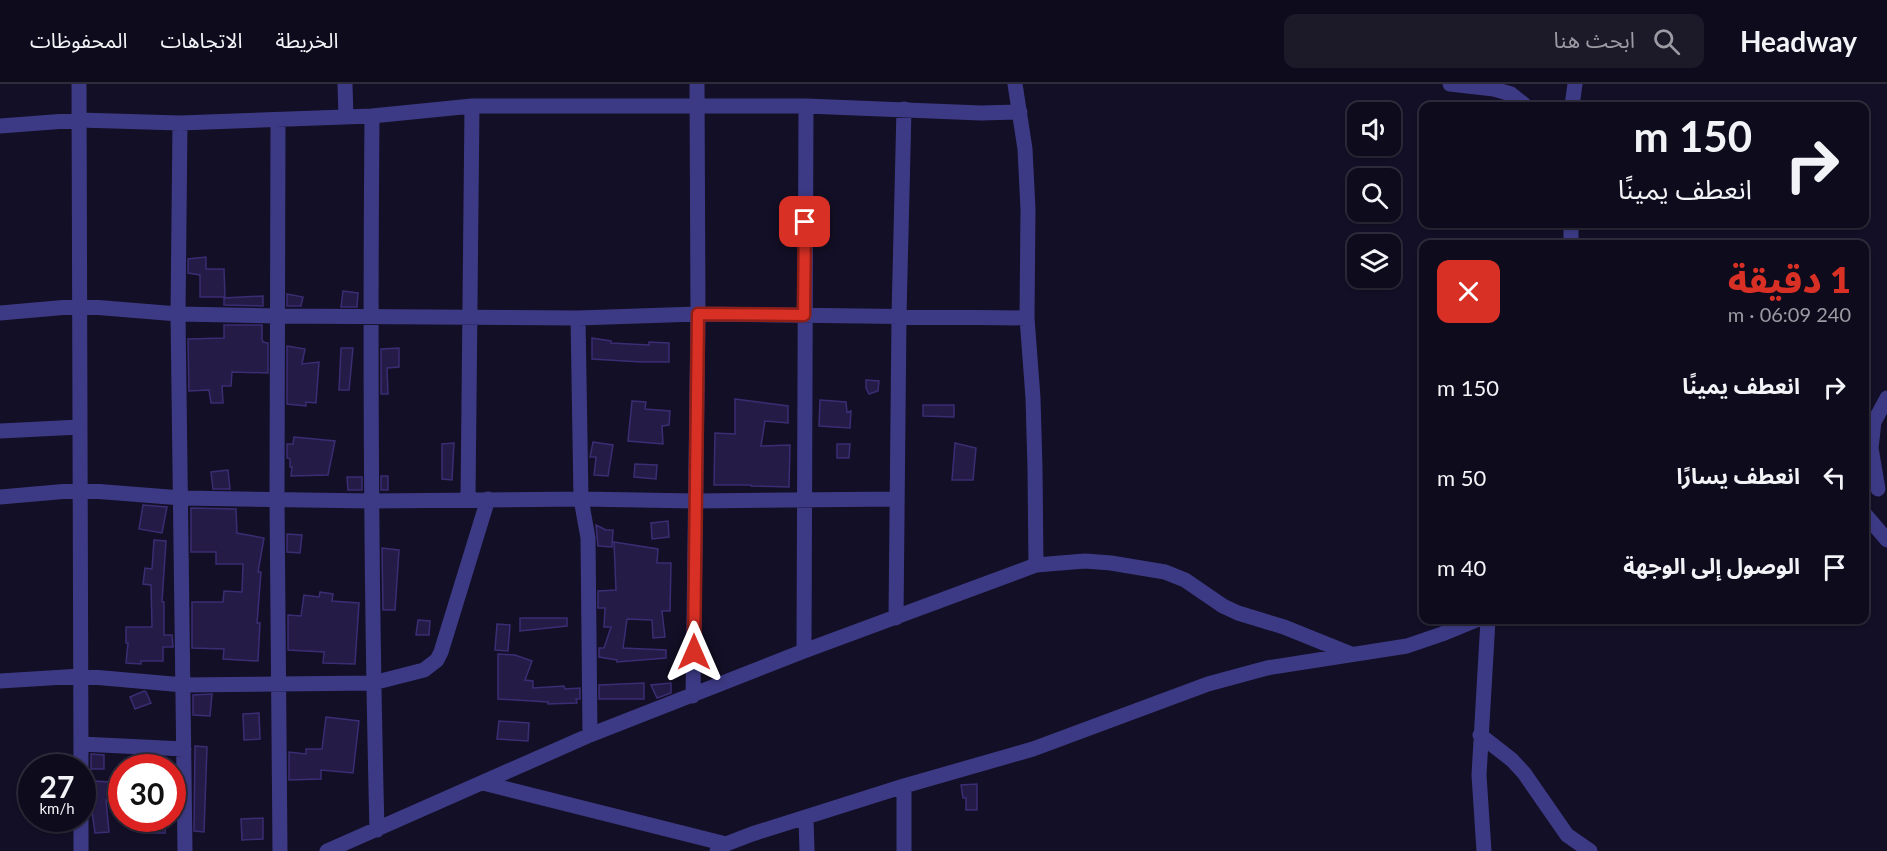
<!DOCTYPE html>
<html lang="ar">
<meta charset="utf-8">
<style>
body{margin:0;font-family:Lato,"Noto Sans Arabic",sans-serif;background:#1c1929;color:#f1f3f6;direction:rtl;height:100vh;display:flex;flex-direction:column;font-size:22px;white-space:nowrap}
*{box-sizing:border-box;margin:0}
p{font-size:20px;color:#9b9ba3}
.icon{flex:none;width:33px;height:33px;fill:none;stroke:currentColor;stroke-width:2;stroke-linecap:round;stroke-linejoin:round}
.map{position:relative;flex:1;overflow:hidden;direction:ltr}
.drawer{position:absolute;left:1419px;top:156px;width:450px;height:384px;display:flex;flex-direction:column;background:#0e0b1c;border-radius:12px;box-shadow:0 2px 4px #0004,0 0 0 2px #2e2b3b;direction:rtl}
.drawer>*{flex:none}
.banner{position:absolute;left:1419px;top:18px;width:450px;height:126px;border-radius:12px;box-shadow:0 2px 4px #0004,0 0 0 2px #2e2b3b;direction:rtl;background:#0e0b1c;color:#f1f3f6;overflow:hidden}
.fabs{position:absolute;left:1347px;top:18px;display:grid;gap:12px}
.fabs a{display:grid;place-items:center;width:54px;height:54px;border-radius:12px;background:#0e0b1c;box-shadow:0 2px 4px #0004,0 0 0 2px #2e2b3b;font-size:30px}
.speed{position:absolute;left:18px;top:670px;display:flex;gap:12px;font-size:30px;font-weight:700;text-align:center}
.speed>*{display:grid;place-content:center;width:78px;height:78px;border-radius:50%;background:#0e0b1c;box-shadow:0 2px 4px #0004,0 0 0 2px #2e2b3b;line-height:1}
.speed small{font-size:15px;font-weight:400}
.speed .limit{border:9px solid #d22;background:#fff;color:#111}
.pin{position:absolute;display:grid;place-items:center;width:51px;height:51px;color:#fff;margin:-26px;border-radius:12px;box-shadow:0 3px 9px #0006}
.me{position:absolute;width:66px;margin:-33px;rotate:0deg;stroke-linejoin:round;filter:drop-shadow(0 0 4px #0008)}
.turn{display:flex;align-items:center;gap:21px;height:126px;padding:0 18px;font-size:27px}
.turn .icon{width:78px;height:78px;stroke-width:2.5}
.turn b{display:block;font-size:42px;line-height:51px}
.round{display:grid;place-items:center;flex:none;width:63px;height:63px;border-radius:12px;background:#1c1929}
.head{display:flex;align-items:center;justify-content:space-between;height:102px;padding:0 18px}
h1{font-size:36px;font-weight:800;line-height:45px;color:#d93025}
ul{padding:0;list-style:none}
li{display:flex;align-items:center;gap:18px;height:90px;padding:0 18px}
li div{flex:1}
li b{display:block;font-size:22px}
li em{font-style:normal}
header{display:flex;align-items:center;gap:36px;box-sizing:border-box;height:84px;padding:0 30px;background:#0e0b1c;border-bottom:2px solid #2e2b3b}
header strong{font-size:28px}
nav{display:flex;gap:33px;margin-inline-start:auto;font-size:21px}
.search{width:420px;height:54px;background:#1c1929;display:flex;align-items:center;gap:15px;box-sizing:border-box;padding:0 21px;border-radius:12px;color:#9b9ba3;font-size:22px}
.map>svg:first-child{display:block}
.building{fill:#241b47;stroke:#3b2d73;stroke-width:1.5}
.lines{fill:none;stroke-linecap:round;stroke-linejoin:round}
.minor{stroke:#3d3a85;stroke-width:15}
.route-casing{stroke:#8d1f18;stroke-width:15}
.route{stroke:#d93025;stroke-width:10}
</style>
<header>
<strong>Headway</strong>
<div class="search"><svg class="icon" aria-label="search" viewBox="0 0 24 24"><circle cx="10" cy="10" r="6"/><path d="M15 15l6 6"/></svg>ابحث هنا</div>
<nav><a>الخريطة</a><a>الاتجاهات</a><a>المحفوظات</a></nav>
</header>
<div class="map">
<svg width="1887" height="767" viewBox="0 0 1887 767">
<rect width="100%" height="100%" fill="#130f26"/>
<!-- building -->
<path class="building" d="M206,173v12h18l1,28h-25v-22l-12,-2v-14z
M343,207l15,2 -1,14h-16z
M287,210l16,3 -2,9h-14z
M263,212v10l-39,-1v-7z
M224,241h38v14l1,3 5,1v30l-36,-1 -1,14h-9l1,17h-12l-2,-13 -20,1 -1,-52 36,-1z
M592,254l19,3v2l38,2v-3l20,1v19h-28l-49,-3z
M287,262l18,3 -3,15 17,-2 -3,41 -10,-1v4l-19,-2z
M341,264h12l-4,42h-10z
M399,264v19l-12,1 1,26h-7v-45z
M866,296l13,1 -1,10 -9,3 -3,-6z
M735,315l53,7v17l-23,-2 -4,25 29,-1 -1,42 -38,-1v-1h-37l1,-52 20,1z
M820,316l26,2 1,10 4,-1 -1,17 -31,-2z
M632,317l14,1 -1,7 25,2 -1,14 -7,1 1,18 -35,-3z
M923,321h31v12l-31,-1z
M294,353l41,4 -7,34 -37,1 1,-9h-2v-8l-3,-1v-14h6z
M593,358l20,3 -5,31 -14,-1 2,-18h-6z
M454,359l-2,37 -10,-1v-35z
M955,359l21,5 -3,32h-21z
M837,360h13l-1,14h-12z
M635,380l22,1 -1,14 -22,-2z
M228,386l2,19h-17l-2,-17z
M381,392h7v14h-7z
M347,393h15v13h-14z
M143,421l24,2 -5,26 -23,-4z
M191,424l45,1 1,24 27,5 -6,34h3l-4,51h3l-2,38 -35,-2 1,-10 -32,-1v-46h31l1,-11 18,1 1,-28h-27v-12h-25z
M668,437l1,16 -17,2 -1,-16z
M596,441l10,5h7l-1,17 -14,-1z
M287,450l15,1 -2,18 -13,-1z
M154,456l12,1 -4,61h2v33h8l1,12h-10v14h-22v3l-15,-1 2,-20h-2v-16h26l-1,-42 -8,-1 2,-16 7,1z
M614,458l44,7 -1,14h14l-1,48h-8l3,26 -12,1 -1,-18 -25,-1 -4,29 43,2v8l-49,4v-2l-18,-3v-9h5l7,-21h-7l1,-19h-7v-17l18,-1z
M382,464l17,2 -4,60h-12z
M320,508l13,2 -1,7 27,2 -4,61 -32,-1 1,-11 -36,-2v-35l13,1 3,-21 15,2z
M520,534h47v8l-47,5z
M418,536l12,1 -1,14h-13z
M497,540l13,1 -2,26 -13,-1z
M498,570l17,1 17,6 -7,19 8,1v7l31,-2 1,3 15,-1v11h-4l1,4 -29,1v-2l-50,-3z
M644,599v16h-45v-14z
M671,599v10l-14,5 -6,-13z
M144,607l2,1 5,11 -16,6 -5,-12z
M212,610l-2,22 -17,-1v-20z
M259,629l1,26 -16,1 -1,-26z
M326,633l33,4 -6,52 -32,-3v9l-32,1v-28l17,2v-5h16z
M499,637l30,2 -1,18 -31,-2z
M195,662l12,1 -3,85 -10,-1z
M91,670l13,1v14h-13z
M155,673l12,1 -1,10 -12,-1z
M94,697l16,1 -1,18h-3l3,32 -14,1 -3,-22z
M977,700v26h-11v-12h-3l-2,-13z
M263,734v21l-21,1 -1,-21z
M144,735h22l-1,14h-22z"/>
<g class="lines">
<!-- minor -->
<path class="minor" d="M79,0l2,684
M345,0l1,33
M1015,0l10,65 3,60 -1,109 6,80 2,70 1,97
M1450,0l44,5 17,5 15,12
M1572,22l3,-22
M372,32c-2,238 -1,476 5,714
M278,36l-1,380 3,351
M180,39l-2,191 7,537
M0,42l79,-6 101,3 192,-7 100,-10h334l175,7 39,-1
M1571,160v-20
M0,229l80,-7 98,8 99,2 301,2 120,-4 329,4
M578,234l3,181 7,39 2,197
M0,347l80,-4
M1878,405l-7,-41 3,-26 13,-24
M0,413l80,-7 102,8 190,3 209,-2 114,2 202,-2
M468,415l4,-393
M1864,429l23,27
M896,534l3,-302 5,-207
M804,567l2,-545
M0,597l81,-5 103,9 189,-2 51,-13 13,-10 4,-8 47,-153
M693,612l5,-382 -1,-230
M1480,651l32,25 12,13 43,62 23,16
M81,660l103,5
M483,699l243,61
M806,733l1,34
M81,735v32
M327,767l263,-116 214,-84 232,-86 49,-4 26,2 54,9 20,8 38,26 15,7 46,14 67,27
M717,767l9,-7 26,-10 152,-48 129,-37 175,-65 59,-16 140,-22 35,-12 34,-14
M904,767v-65
M1484,767l-5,-76 9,-155"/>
</g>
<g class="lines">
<defs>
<path id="route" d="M694,568l4,-338 106,1 1,-93"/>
</defs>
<!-- route casing -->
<use href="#route" class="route-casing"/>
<!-- route -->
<use href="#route" class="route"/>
</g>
</svg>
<div class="fabs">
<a><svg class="icon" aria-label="sound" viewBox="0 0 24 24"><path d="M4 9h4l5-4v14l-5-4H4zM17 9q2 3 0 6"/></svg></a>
<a><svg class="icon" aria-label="search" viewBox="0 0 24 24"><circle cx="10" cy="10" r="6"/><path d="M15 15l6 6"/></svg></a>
<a><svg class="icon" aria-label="layers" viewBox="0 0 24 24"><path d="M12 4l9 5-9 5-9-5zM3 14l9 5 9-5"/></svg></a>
</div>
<div class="speed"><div>27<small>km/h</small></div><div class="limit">30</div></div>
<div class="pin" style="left:805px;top:138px;background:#d93025"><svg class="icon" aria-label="arrive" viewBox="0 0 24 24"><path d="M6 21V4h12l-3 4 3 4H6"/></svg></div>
<svg class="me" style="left:694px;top:568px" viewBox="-20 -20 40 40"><path d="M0-17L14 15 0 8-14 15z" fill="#d93025" stroke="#fff" stroke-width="4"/></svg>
<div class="banner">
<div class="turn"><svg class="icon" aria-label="right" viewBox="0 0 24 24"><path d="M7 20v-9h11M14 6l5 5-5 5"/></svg><div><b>150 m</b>انعطف يمينًا</div></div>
</div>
<section class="drawer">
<div class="head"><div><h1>1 دقيقة</h1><p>240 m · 06:09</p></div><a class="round" style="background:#d93025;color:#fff"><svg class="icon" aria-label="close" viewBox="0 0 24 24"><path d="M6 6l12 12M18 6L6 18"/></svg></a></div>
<ul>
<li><svg class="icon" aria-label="right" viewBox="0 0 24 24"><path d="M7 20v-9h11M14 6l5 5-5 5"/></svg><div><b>انعطف يمينًا</b></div><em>150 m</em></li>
<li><svg class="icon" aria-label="left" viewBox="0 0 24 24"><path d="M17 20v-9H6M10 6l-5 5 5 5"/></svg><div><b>انعطف يسارًا</b></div><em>50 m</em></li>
<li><svg class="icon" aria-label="arrive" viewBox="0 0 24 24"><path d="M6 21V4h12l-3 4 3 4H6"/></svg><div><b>الوصول إلى الوجهة</b></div><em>40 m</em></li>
</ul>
</section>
</div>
